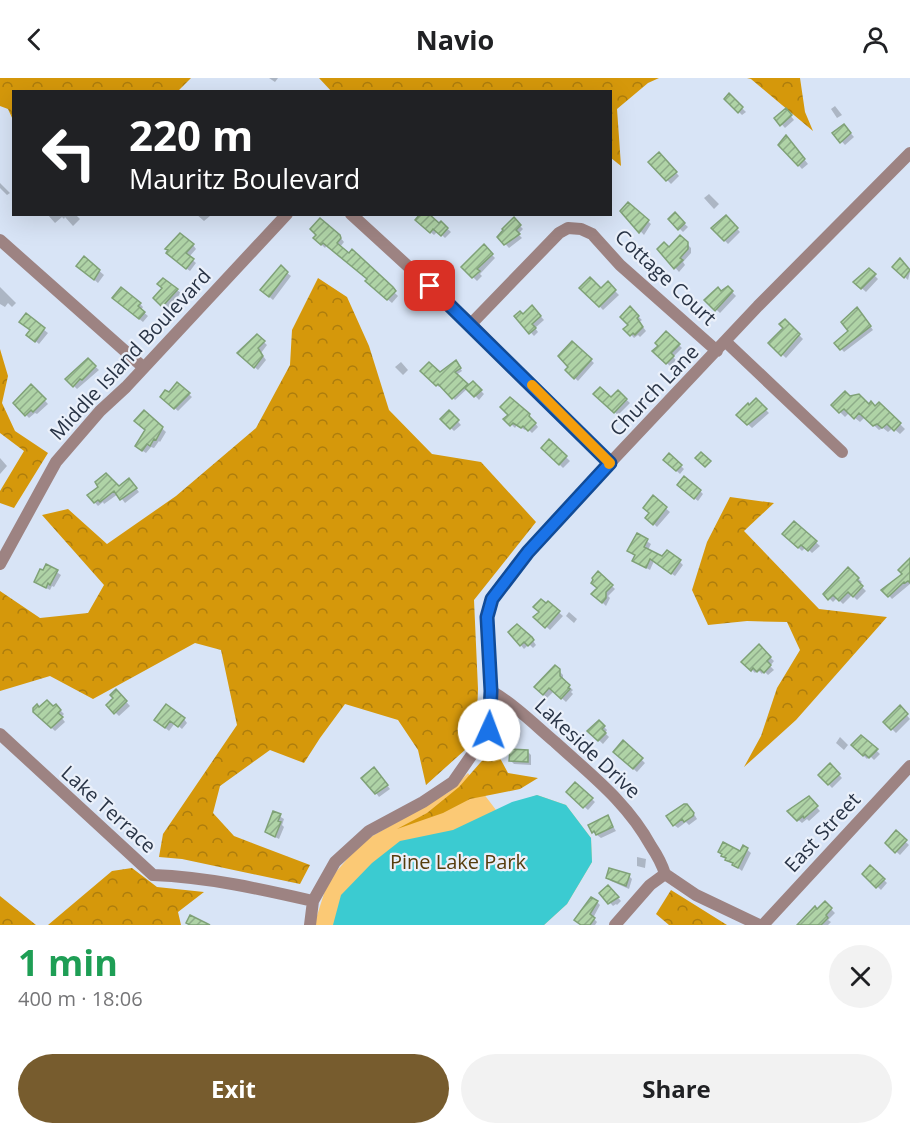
<!DOCTYPE html>
<meta charset="utf-8">
<style>
body{margin:0;font-family:"Open Sans",sans-serif;background:#f2f2f2;color:#202124;height:100vh;display:flex;flex-direction:column;font-size:22px;white-space:nowrap}
*{box-sizing:border-box;margin:0}
p{font-size:20px;color:#757577}
.icon{flex:none;width:33px;height:33px;fill:none;stroke:currentColor;stroke-width:2;stroke-linecap:round;stroke-linejoin:round}
.map{position:relative;height:847px;overflow:hidden}
.sheet{display:flex;flex-direction:column;background:#fff;flex:1}
.sheet>*{flex:none}
.top-card{position:absolute;left:12px;top:12px;width:600px;height:126px;border-radius:0px;box-shadow:0 6px 24px #0002;background:#202124;color:#fff;overflow:hidden}
.pin{position:absolute;display:grid;place-items:center;width:51px;height:51px;color:#fff;margin:-26px;border-radius:12px;box-shadow:0 3px 9px #0006}
.me{position:absolute;width:66px;margin:-33px;rotate:2deg;stroke-linejoin:round;filter:drop-shadow(0 0 4px #0008)}
.turn{display:flex;align-items:center;gap:21px;height:126px;padding:0 18px;font-size:27px}
.turn .icon{width:78px;height:78px;stroke-width:2.5}
.turn b{display:block;font-size:42px;line-height:51px}
.round{display:grid;place-items:center;flex:none;width:63px;height:63px;border-radius:32px;background:#f2f2f2}
.overview{display:flex;align-items:center;justify-content:space-between;height:102px;padding:0 18px}
h1{font-size:36px;font-weight:700;line-height:45px;color:#1e9e55}
.button{display:flex;gap:12px;margin-top:auto;padding:12px 18px}
.button a{flex:1;height:69px;border-radius:36px;background:#775c2e;color:#fff;font-size:24px;font-weight:700;line-height:69px;text-align:center}
.button a+a{background:#f2f2f2;color:#202124}
header{display:flex;justify-content:space-between;align-items:center;height:78px;padding:0 18px;background:#fff;font-size:27px;font-weight:700}
.map>svg:first-child{display:block}
.green{fill:#fbc975}
.forest{fill:url(#forest-crowns)}
.water{fill:#3bcbd1}
.shadow{fill:#0003}
.building{fill:url(#building-hatch);stroke:#7fa177;stroke-width:1.5}
.lines{fill:none;stroke-linecap:round;stroke-linejoin:round}
.minor{stroke:#9d8382;stroke-width:12}
.route-casing{stroke:#114b97;stroke-width:15}
.route{stroke:#1a73e8;stroke-width:10}
.slow{stroke:#f59e0b;stroke-width:10}
.labels{text-anchor:middle;dominant-baseline:central;stroke-width:4.5;stroke-linejoin:round;paint-order:stroke}
.street-label{font-size:20px;fill:#293446;stroke:#eaf0fa}
.park-label{font-size:20px;fill:#563d0d;stroke:#eaf0fa}
</style>
<header><svg class="icon" aria-label="back" viewBox="0 0 24 24"><path d="M15 5l-7 7 7 7"/></svg>Navio<svg class="icon" aria-label="person" viewBox="0 0 24 24"><circle cx="12" cy="8" r="4"/><path d="M4 21q1-7 8-7t8 7"/></svg></header>
<div class="map">
<svg width="910" height="847" viewBox="0 0 910 847">
<defs>
<pattern id="forest-crowns" width="20" height="18" patternUnits="userSpaceOnUse" patternTransform="scale(1.5)"><rect width="20" height="18" fill="#d5980b"/><path d="M2 6a3 3 0 1 1 6 0M12 15a3 3 0 1 1 6 0" fill="none" stroke="#ad7d0d"/></pattern>
<pattern id="building-hatch" width="6" height="6" patternUnits="userSpaceOnUse" patternTransform="scale(1.5)"><rect width="6" height="6" fill="#afd3a6"/><path d="M-1 1l2-2M0 6l6-6M5 7l2-2" fill="none" stroke="#8eac89"/></pattern>
</defs>
<rect width="100%" height="100%" fill="#d8e4f6"/>
<!-- green -->
<path class="green" d="M468,695l28,37 41,-15 29,10 25,33 1,24 -25,42 -23,21h-230l14,-44 34,-39 87,-50z"/>
<!-- forest -->
<path class="forest" d="M0,0h191l-13,13 -164,1 -1,28 -5,-11 -8,-3z
M319,0h340l-11,5 -31,26 4,57 -10,-8 -1,-66h-278z
M747,0h53l5,34 8,19 -62,-52z
M318,200l29,19 22,49 20,64 43,44 49,8 55,60 -62,78 4,89 -2,51 -50,45 -8,-35 -20,-30 -53,-16 -25,34 -16,25 -34,-13 -50,36 -7,27 21,23 76,29 -10,19 -118,-25 -23,-2 4,-23 74,-109 -16,-75 -26,-7 -102,56 -43,-23 -50,15v-100l40,27 48,-5 16,-28 -62,-70 26,-6 39,35 69,-48 80,-68 34,-63 2,-35z
M0,271l8,27 -6,27 13,28 33,22 -34,55 -14,-5v-12l24,-40 -24,-18z
M730,419l44,6 -30,28 75,78 68,8 -91,103 -52,47 17,-31 16,-48 23,-38 -13,-28 -40,-1 -39,4 -16,-35 15,-48z
M494,669l14,26 30,5 -18,11 -50,10 -27,14 -46,16 30,-16 32,-26z
M132,790l25,19 47,5 -26,20 3,13h-133l64,-54z
M671,812l56,35h-58l-13,-11z
M0,818l36,29h-36z"/>
<!-- water -->
<path class="water" d="M537,717l29,10 25,33 1,24 -25,42 -23,21h-211l8,-30 31,-32 28,-22 53,-11 59,-28z"/>
<!-- shadow -->
<path class="shadow" d="M269,0h9l-3,4z
M729,18l17,16 -4,3 -16,-16z
M835,28l7,9 -5,3 -6,-9z
M786,32l8,10 -9,8 -9,-10z
M847,51l7,8 -9,8 -11,-12z
M789,63l19,23 -6,5 -22,-24z
M659,76l20,22 -8,8 -21,-22z
M0,105l10,10 -3,2 -7,-7z
M709,116l10,10 -5,5 -10,-11z
M628,126l23,20 -7,11 -22,-24z
M47,136h28l5,5 -7,7 -8,-9 -1,2 -2,-2 -7,6z
M196,136h12l2,2 -6,5z
M675,137l13,12 -5,5 -13,-13z
M726,139l14,15 -12,12 -15,-16z
M417,142l22,6 2,-3 10,9 -6,6 -7,-7 -4,4z
M514,142l9,9 -5,5 4,4 -13,10 -10,-11z
M339,158l5,6 -4,5 24,17 34,32 -6,7 -21,-18 -2,-6 -42,-34 -2,3 -10,-10z
M680,159l11,11v5l-8,9 2,3 -6,7 -20,-23h10z
M193,167l3,4 -7,8 7,6 -6,8 -19,-14z
M484,169l11,11 -15,16 2,2 -5,5 -14,-14z
M84,180l20,17 -6,8 -16,-14z
M904,186l6,8 -2,8 -14,-13z
M869,192l9,9 -12,13 -11,-10z
M287,195l4,3 -18,24 -8,-7z
M163,202l18,13 -14,16 -12,-11 9,-10z
M608,206l11,11 -16,15 -21,-22 19,2z
M0,209l16,16 -4,4 -4,-4 -3,4 -5,-3z
M728,210l8,8 -16,17 -14,-13z
M118,224l22,2 3,3 -2,3 7,6 -5,6z
M532,229l12,13 -9,8 3,4 -4,4 -18,-20 7,-1z
M630,231l12,11 -3,2 7,9 -6,6 -2,-2 -4,3 -8,-9 4,-4z
M860,234l13,18 -29,22 -8,-9 14,-12z
M26,238l22,17 -9,11 -7,-6z
M785,243l18,18 -17,19 -16,-15 15,-15z
M666,255l16,15 -9,9 3,3 -6,6 -16,-15 6,-5z
M257,258l10,9 -6,8 5,7 -8,10 -19,-17z
M572,265l22,20 -16,18 -11,-11 3,-3z
M88,282l11,10 -22,19 -10,-10z
M401,284l7,8 -5,5 -8,-8z
M458,287l4,6 -6,4 13,12 4,-4 11,11 -5,6 -11,-12 -13,12 -13,-15 -3,2 -16,-16 17,3z
M177,306l15,13 -14,14 -16,-15 7,-2z
M31,308l17,18 -11,10 -2,-1 -6,5 -14,-15z
M618,314l12,11 -12,12 -23,-21 16,5z
M850,319l25,11 4,-4 26,25 -5,5 -7,-6 -5,4 -5,-4 -4,2 -14,-13 -5,5 -11,-9 -4,4 -12,-12z
M756,322l13,13 -17,15 -14,-13z
M144,334l22,20 -6,10 -1,-1 -5,7 -3,-1 -5,6 -6,-4 7,-18z
M449,334l12,13 -7,6 -12,-12z
M529,337l9,12 -6,6 -5,-5 -2,2 -8,-5 -2,3 -9,-9z
M549,363l21,20 -7,7 -20,-20z
M669,377l15,14 -4,5 -15,-14z
M0,380l7,8 -7,8z
M132,405l7,9 -14,11 -7,-9 -14,10 -1,-2 -5,4 -9,-10z
M682,410l18,3 3,3 -5,7z
M653,420l17,14 -13,15 -10,-10 3,-4z
M794,445l26,23 -8,7 -6,-6 -4,4 -18,-17z
M637,457l14,9 -3,6 15,8 17,4 3,3 -8,11 -21,-15 -4,9 -16,-9 2,-5 -7,-5z
M910,482v24l-18,15 -8,-9 20,-16z
M47,488l14,9 -7,12 -2,-1 -2,4 -15,-8z
M848,491l14,13 -3,2 7,7 -9,9 -5,-5 -9,9 -6,-6 -4,4 -8,-8z
M598,495l17,16 -7,7 2,2 -4,8 -12,-12 5,-6z
M548,525l15,13 -13,14 -14,-13z
M569,534l8,7 -3,4 -8,-7z
M510,554l21,6 5,7 -3,3 -4,-4 -5,5z
M759,569l15,14 -4,5 4,4 -6,5 -4,-4 -2,3 -4,-4 -3,3 -11,-11z
M555,589l8,8v6l10,9 -2,2 2,2 -7,8 -12,-11 -7,7 -11,-11z
M116,613l14,15 -11,10 -11,-11 7,-7z
M56,628l8,8 -3,3 4,5 -10,9 -21,-20 5,-2 14,-1z
M900,629l10,12 -14,14 -11,-11z
M184,641l3,4 -5,6 -7,-6 -6,8 -13,-11z
M599,644l8,8 -2,3 4,4 -6,7 -14,-13z
M840,659l8,8 -4,5 -8,-7z
M862,659l18,17 -6,6 -4,-4 -3,3 -14,-14z
M623,664l22,21 -8,9 -19,-17z
M528,674l3,3v10l-17,-1 -4,-4z
M830,687l12,13 -10,10 -12,-13z
M378,695l12,16 -11,8 -3,-4z
M575,706l20,18 -7,8 -20,-18z
M808,720l12,13 -11,10 -2,-2 -5,4 -13,-11z
M691,731l6,10 -8,6 -3,-3 -8,6 -4,-3z
M274,735l10,6 -2,6 2,2 -5,12 -13,-7z
M607,739l9,14 -15,7 -8,-6z
M896,755l13,12 -9,10 -13,-12z
M744,769l7,6 -9,18 -19,-15 17,-3z
M637,779l9,2 -1,9 -8,-2z
M870,789l17,16 -6,7 -17,-16z
M629,798l3,3 -3,10 -18,-8 -4,-3z
M608,809l13,14 -4,4 -1,-1 -3,2 -12,-13z
M597,824l3,3 -7,13 4,4 -2,3h-12z
M825,825l10,10 -7,7 3,2 -3,3h-19z"/>
<!-- building -->
<path class="building" d="M729,15l14,14 -5,6 -14,-14z
M786,30l6,7 -12,11 -6,-8z
M844,46l7,9 -11,10 -8,-10z
M786,57l19,24 -7,7 -20,-21z
M659,74l18,20 -11,9 -18,-19z
M628,124l21,18 -10,13 -19,-22z
M675,134l10,11 -7,7 -10,-11z
M420,136h9l10,9 2,-2 7,7 -7,8 -8,-7 -3,4 -15,-13z
M726,137l12,13 -14,13 -13,-13z
M514,139l7,8 -5,5 4,4 -16,11 -7,-8 6,-7 -1,-1z
M320,140l20,17 1,3 -4,5 12,10 3,-4 41,38 3,4 -9,9 -22,-19 2,-2 -44,-36 -2,2 -8,-7 3,-3 -6,-6z
M180,155l14,11 -8,9 8,6 -8,10 -20,-16 2,-3 -3,-1z
M680,157l8,7v7l-8,9 3,2 -9,9 -17,-20 7,-7 5,5z
M484,166l9,10 -16,15 3,2 -8,7 -11,-11z
M84,178l16,14 -6,10 -18,-14z
M900,180l10,12 -6,8 -12,-11z
M281,187l7,7 -19,25 -9,-7z
M869,190l7,6 -15,15 -8,-7z
M590,199l11,11 7,-7 8,9 -17,17 -20,-19z
M163,200l15,11 -16,18 -9,-9 9,-10 -5,-4z
M728,208l5,5 -18,20 -11,-11 14,-13 3,4z
M121,209l20,16 -3,3 7,6 -6,7 -27,-21z
M532,227l9,11 -9,8 4,4 -7,6 -15,-18 6,-5 3,3z
M630,228l9,10 -2,2 6,9 -8,8 -2,-2 -3,3 -7,-7 5,-4 -8,-8z
M857,229l14,19 -31,24 -6,-7 14,-12 -7,-9z
M26,235l19,15 -10,14 -9,-7 4,-5 -11,-8z
M785,241l15,15 -19,22 -13,-13 15,-15 -4,-4z
M666,253l14,13 -9,9 3,3 -8,8 -14,-13 6,-5 -3,-3z
M257,256l8,7 -7,7 5,8 -9,12 -17,-15z
M572,263l20,18 -18,20 -9,-9 3,-3 -10,-11z
M88,280l8,8 -14,14 -2,-1 -7,8 -8,-8z
M456,282l5,8 -6,4 13,12 -16,15 -14,-15 -2,2 -16,-15 9,-9 11,10z
M473,303l9,9 -8,7 -9,-9z
M177,304l13,11 -16,16 -14,-12 5,-7 4,2z
M31,306l15,15 -13,13 -2,-2 -6,6 -12,-13z
M600,309l11,10 7,-7 9,9 -13,14 -21,-19z
M845,313l5,5 9,-2 10,10 2,-3 4,5 4,-4 22,21 -7,8 -7,-7 -5,4 -5,-4 -4,2 -14,-13 -5,6 -10,-10 -5,4 -8,-8z
M510,319l20,17 -1,2 7,7 -8,8 -5,-5 -2,2 -8,-5 -3,3 -7,-7 5,-4 -8,-8z
M756,320l11,11 -20,16 -11,-10 12,-12 1,2z
M144,332l19,17 -7,13 -2,-1 -4,7 -3,-2 -5,7 -7,-5 10,-16 -11,-9z
M449,332l10,10 -9,9 -10,-10z
M549,361l18,17 -8,9 -18,-17z
M701,374l10,9 -6,6 -10,-9z
M669,375l13,12 -6,6 -13,-11z
M106,395l13,13 10,-8 8,10 -17,12 -6,-9 -14,11 -2,-2 -4,3 -7,-8 11,-8 -3,-5z
M684,398l17,14 -7,9 -17,-14z
M653,417l14,12 -14,18 -8,-7 4,-5 -6,-5z
M794,443l23,20 -9,10 -7,-6 -3,3 -16,-14z
M637,455l11,6 -4,8 18,9 5,-6 14,10 -10,14 -21,-15 -4,9 -14,-7 3,-6 -8,-4z
M910,480v25l-2,-2 -3,2 -1,-1 -16,15 -7,-7 21,-16 -4,-4z
M46,486l12,6 -8,15 -2,-2 -2,5 -12,-6 6,-13 3,1z
M848,489l11,11 -2,2 6,6 -10,11 -5,-5 -9,9 -6,-6 -5,5 -5,-6z
M598,493l15,14 -7,7v6l-4,5 -11,-9 6,-6 -6,-5 2,-3 -1,-2z
M541,521l5,4 2,-2 12,10 -15,17 -12,-11 6,-5 -6,-5z
M517,546l15,13 2,3 -6,6 -4,-4 -4,4 -12,-14z
M759,566l12,13 -4,4 4,4 -7,8 -4,-4 -3,3 -4,-4 -2,3 -10,-9z
M555,587l5,4v7l10,9 -2,3 2,1 -9,10 -12,-11 -6,7 -9,-8z
M116,611l11,12 -13,13 -8,-9 7,-7 -3,-3z
M47,622l6,6 3,-2 5,6 -3,3 5,4 -12,11 -18,-16v-4l4,-4 2,3z
M166,626l19,14 -7,9 -8,-6 -5,7 -11,-8z
M900,627l8,9 -17,16 -8,-8z
M599,642l6,6 -3,3 4,4 -8,8 -11,-10z
M861,657l17,14 -9,9 -4,-4 -2,2 -12,-11z
M623,662l20,18 -10,11 -20,-17z
M510,671l18,1v12l-19,-1z
M830,685l10,11 -12,11 -10,-10z
M374,689l14,18 -13,9 -14,-16z
M575,704l18,16 -10,10 -17,-16z
M809,718l9,10 -14,12 -1,-2 -6,5 -10,-10z
M684,726h3l7,9 -1,3 -9,6 -2,-3 -9,7 -7,-10z
M273,733l8,3 -3,7 3,1 -6,15 -10,-5z
M608,737l5,12 -17,8 -2,-4 -2,2 -4,-8z
M896,752l11,10 -12,13 -10,-10z
M723,764l17,9 3,-6 5,3 -10,20 -6,-3 1,-2 -8,-3 1,-2 -5,-2 1,-2 -4,-2z
M870,787l15,14 -9,9 -14,-14z
M609,790l21,6 -4,12 -20,-8z
M608,807l11,12 -11,7 -9,-11z
M591,819l7,4 -8,13 5,4 -5,7h-9l-7,-5z
M825,823l7,7 -6,7 2,3 -7,7h-24l18,-19 2,3z
M190,837l20,10h-20l-4,-2z"/>
<g class="lines">
<!-- minor -->
<path class="minor" d="M351,136l120,110 139,139
M0,162l143,127
M471,246l88,-91 9,-5 13,1 11,5 28,31 97,86
M726,264l116,110
M0,486l56,-102 44,-51 26,-24 161,-173
M491,613c24,14 43,33 64,51 36,33 72,60 96,104 6,9 11,18 14,28
M0,656l153,141c54,2 108,14 160,26
M665,796l31,21 63,30
M310,847l3,-24 22,-39 34,-31 54,-29 30,-20 36,-52 2,-39 -4,-74 5,-18 11,-16 25,-31 82,-89 148,-157 152,-153
M615,847l35,-40 15,-11
M763,847l147,-159"/>
</g>
<g class="lines">
<defs>
<path id="route" d="M430,208l180,177 -82,89 -36,47 -5,18 4,74 -2,39"/>
</defs>
<!-- route casing -->
<use href="#route" class="route-casing"/>
<!-- route -->
<use href="#route" class="route"/>
<!-- slow -->
<path class="slow" d="M532,307l78,78 -1,1"/>
</g>
<g class="labels">
<!-- street labels -->
<g class="street-label">
<text transform="translate(666 199) rotate(43)">Cottage Court</text>
<text transform="translate(130 276) rotate(-47)">Middle Island Boulevard</text>
<text transform="translate(654 312) rotate(-46)">Church Lane</text>
<text transform="translate(588 670) rotate(43)">Lakeside Drive</text>
<text transform="translate(109 731) rotate(42)">Lake Terrace</text>
<text transform="translate(822 754) rotate(-47)">East Street</text>
</g>
<!-- park labels -->
<g class="park-label">
<text x="458" y="783">Pine Lake Park</text>
</g>
</g>
</svg>
<div class="pin" style="left:430px;top:208px;background:#d93025"><svg class="icon" aria-label="arrive" viewBox="0 0 24 24"><path d="M6 21V4h12l-3 4 3 4H6"/></svg></div>
<svg class="me" style="left:489px;top:652px" viewBox="-20 -20 40 40"><circle r="19" fill="#fff"/><path d="M0-13L10 11 0 6-10 11z" fill="#1a73e8"/></svg>
<div class="top-card">
<div class="turn"><svg class="icon" aria-label="left" viewBox="0 0 24 24"><path d="M17 20v-9H6M10 6l-5 5 5 5"/></svg><div><b>220 m</b>Mauritz Boulevard</div></div>
</div>
</div>
<section class="sheet">
<div class="overview"><div><h1>1 min</h1><p>400 m · 18:06</p></div><a class="round"><svg class="icon" aria-label="close" viewBox="0 0 24 24"><path d="M6 6l12 12M18 6L6 18"/></svg></a></div>
<div class="button"><a>Exit</a><a>Share</a></div>
</section>
